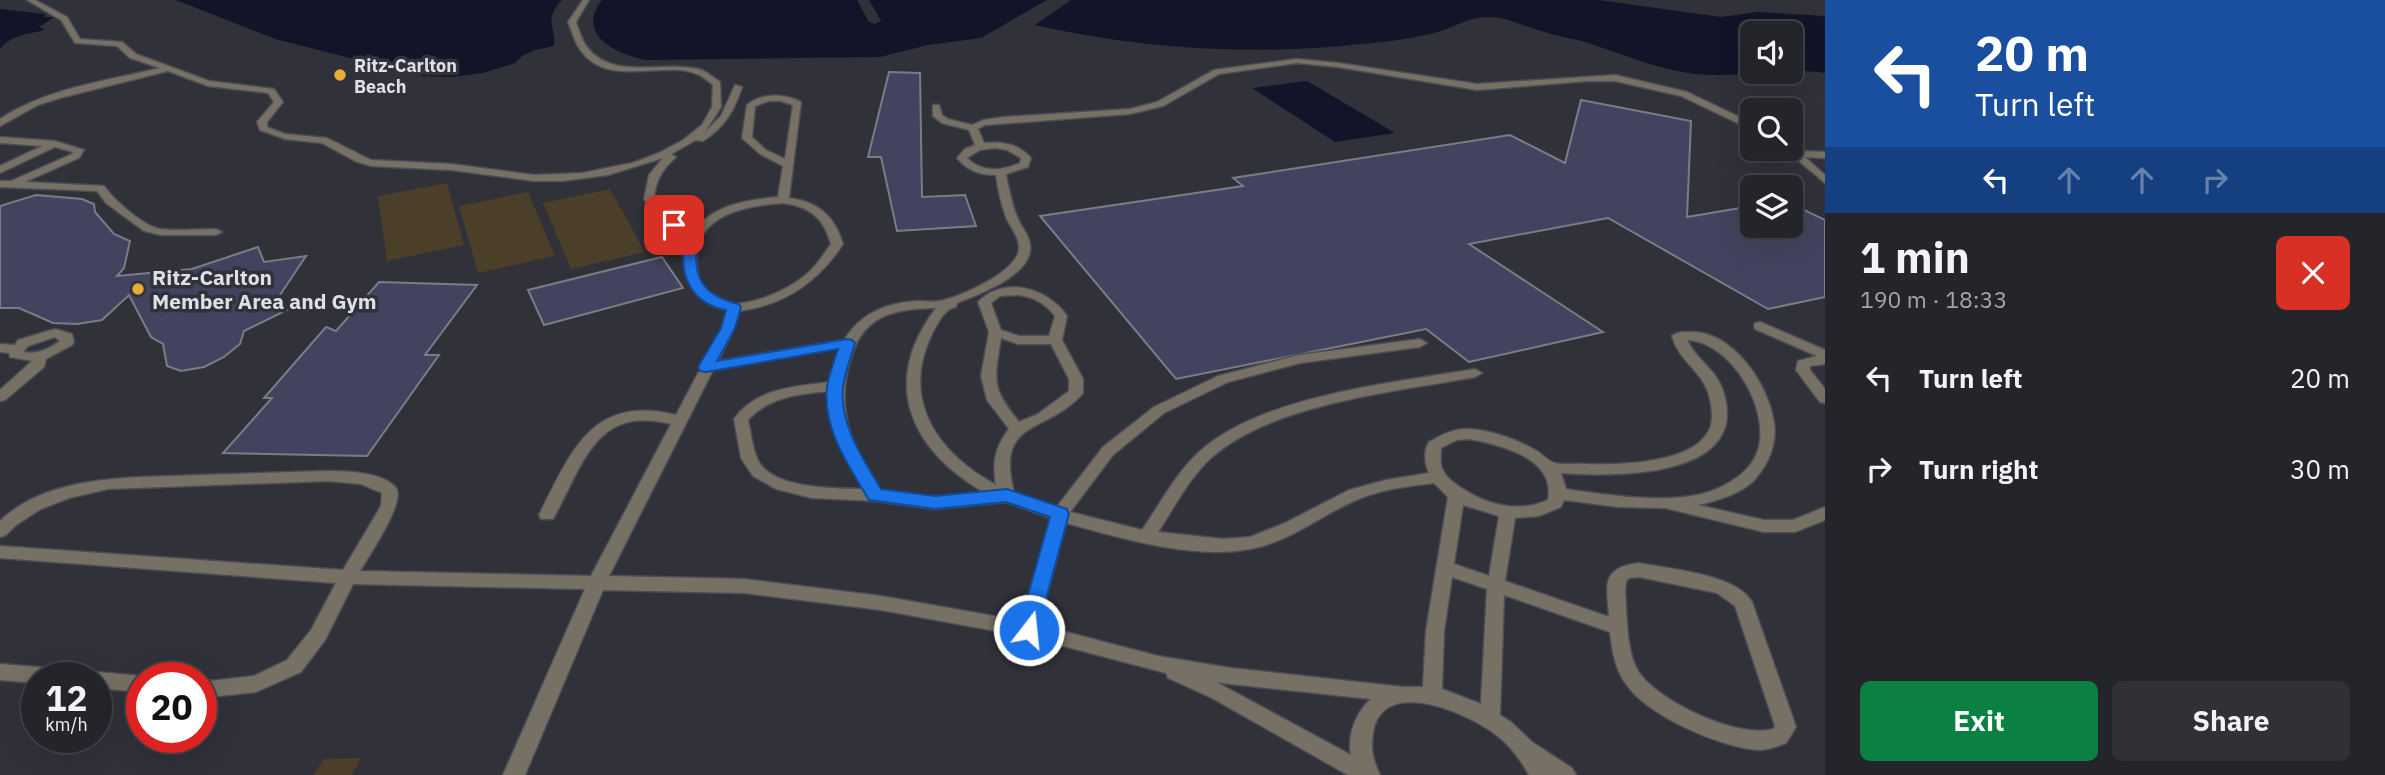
<!DOCTYPE html>
<meta charset="utf-8">
<style>
body{margin:0;font-family:"IBM Plex Sans",sans-serif;background:#303137;color:#f1f3f6;height:100vh;display:flex;flex-direction:column;font-size:26px;white-space:nowrap}
*{box-sizing:border-box;margin:0}
p{font-size:23px;color:#a3a5a9}
.icon{flex:none;width:38px;height:38px;fill:none;stroke:currentColor;stroke-width:2;stroke-linecap:round;stroke-linejoin:round}
.map{position:relative;flex:1;overflow:hidden}
.sheet{display:flex;flex-direction:column;background:#24252b;width:560px}
.sheet>*{flex:none}
.guide{background:#1a4fa0;color:#fff;overflow:hidden}
.buttons{position:absolute;left:1740px;top:21px;display:grid;gap:14px}
.buttons a{display:grid;place-items:center;width:63px;height:63px;border-radius:10px;background:#24252b;box-shadow:0 7px 28px #0002,0 0 0 2px #414247;font-size:35px}
.speed{position:absolute;left:21px;top:662px;display:flex;gap:14px;font-size:35px;font-weight:700;text-align:center}
.speed>*{display:grid;place-content:center;width:91px;height:91px;border-radius:50%;background:#24252b;box-shadow:0 7px 28px #0002,0 0 0 2px #414247;line-height:1}
.speed small{font-size:18px;font-weight:400}
.speed .limit{border:10px solid #d22;background:#fff;color:#111}
.pin{position:absolute;display:grid;place-items:center;width:60px;height:60px;color:#fff;margin:-30px;border-radius:14px;box-shadow:0 4px 10px #0006}
.me{position:absolute;width:77px;margin:-38px;rotate:16deg;stroke-linejoin:round;filter:drop-shadow(0 0 5px #0008)}
.turn{display:flex;align-items:center;gap:24px;height:147px;padding:0 35px;font-size:32px}
.turn .icon{width:91px;height:91px;stroke-width:2.5}
.turn b{display:block;font-size:49px;line-height:60px}
.lanes{display:flex;align-items:center;height:66px;padding:0 35px;background:#0003;justify-content:center;gap:35px;direction:ltr}
.lanes .off{opacity:.35}
.round{display:grid;place-items:center;flex:none;width:74px;height:74px;border-radius:10px;background:#303137}
.headline{display:flex;align-items:center;justify-content:space-between;height:119px;padding:0 35px}
h1{font-size:42px;font-weight:700;line-height:52px}
.button{display:flex;gap:14px;margin-top:auto;padding:14px 35px}
.button a{flex:1;height:80px;border-radius:10px;background:#0b8043;color:#fff;font-size:28px;font-weight:700;line-height:80px;text-align:center}
.button a+a{background:#303137;color:#f1f3f6}
ul{padding:0;list-style:none}
li{display:flex;align-items:center;gap:21px;height:91px;padding:0 35px}
li div{flex:1}
li b{display:block;font-size:26px}
li em{font-style:normal}
main{display:flex;flex:1;min-height:0}
.map>svg:first-child{display:block}
.green{fill:#4b3f2a}
.water{fill:#13132a;fill-rule:evenodd}
.building{fill:#42445f;stroke:#7b7c86;stroke-width:2}
.lines{fill:none;stroke-linecap:round;stroke-linejoin:round}
.lane-casing{stroke:#4c4d55;stroke-width:3}
.lane{fill:#777064;fill-rule:evenodd}
.route{fill:#1a73e8;stroke:#114b97;stroke-width:2}
.poi-dot{fill:#e6ac36;stroke:#303139;stroke-width:2.5}
.labels{text-anchor:middle;dominant-baseline:central;stroke-width:7;stroke-linejoin:round;paint-order:stroke}
.far-poi-label{font-size:18px;font-weight:bold;fill:#dfdfe5;stroke:#303139;text-anchor:start}
.poi-label{font-size:21px;font-weight:bold;fill:#dfdfe5;stroke:#303139;text-anchor:start}
</style>
<main>
<div class="map">
<svg width="1825" height="775" viewBox="0 0 1825 775">
<rect width="100%" height="100%" fill="#303139"/>
<!-- green -->
<path class="green" d="M447,183l17,62 -77,16 -9,-65z
M610,189l35,63 -74,17 -28,-66z
M528,192l27,64 -77,17 -19,-67z
M361,758l-9,17h-39l11,-16z"/>
<!-- water -->
<path class="water" d="M176,0h386c-20,21 -5,27 -8,46l-19,4 -13,6 -7,7 -32,10 -30,4 -32,-1 -146,-37z
M602,0h255l12,22 6,2 6,-3 -12,-21h178l-66,38 -53,7 -48,12 -234,3c-30,-6 -71,-25 -44,-60z
M1071,0h527l123,17 36,-5 68,4v57c-42,-7 -92,7 -137,0 -32,-5 -61,-17 -91,-27 -18,-7 -38,-9 -56,-15 -17,-5 -33,-13 -51,-14 -20,-1 -37,11 -56,16 -23,6 -49,9 -73,11 -107,12 -221,5 -326,-19zM1790,33v39h-38v-39z
M0,9l45,5 -1,3h10l-15,10 5,2 -3,2c-14,3 -32,5 -41,18z
M1307,81l88,52 -60,9 -83,-54z"/>
<!-- building -->
<path class="building" d="M889,72l31,1 2,124 43,-2 11,31 -79,5 -16,-74h-13z
M1581,100l110,21 -4,96 65,-11v20h38v-23l35,17v77l-57,12 -160,-91 -139,26 134,88 -134,30 -43,-33 -250,50 -136,-163 203,-30 -10,-8 277,-43 55,28z
M36,195l46,4 12,5 1,8 19,22 16,7 -6,27 -7,8 75,-7 66,-22 6,15 42,-6 -32,48 13,6 -43,21 -4,13 -16,13 -20,10 -23,4 -14,-5 -4,-22 -12,-7 -22,-42 -27,25 -25,4 -24,-1 -34,-15h-19v-102z
M662,257l21,31 -139,37 -16,-35z
M379,282l98,3 -52,70h14l-72,101 -144,-3 49,-55h-8l62,-71 10,4z"/>
<g class="lines">
<defs>
<path id="lane" d="M27,0h8l32,17 13,22 42,3 14,12 73,27 65,8 9,13 -16,20v5l18,7 42,4 44,22 80,4 83,11 48,-2 50,-10 27,-10 24,-13 19,-15 10,-18 1,-22c-4,-3 -9,-8 -14,-10 -36,-17 -92,16 -120,-27 -5,-7 -7,-18 -11,-26l15,-22h6l-13,22c3,8 6,19 11,25 26,35 79,12 115,23 6,3 12,8 18,12l1,25 -16,25 16,-16 14,-31 7,2c-8,24 -17,40 -39,54l-7,-1 -25,14 5,3c-14,13 -20,22 -22,42l6,9 32,26c19,-29 54,-34 86,-37l5,-31 -23,-12 -18,-16 5,-33c15,-12 37,-12 54,-3l-12,96c29,4 45,17 54,46 -25,38 -58,61 -104,67l-5,17 -16,33 126,-21c17,-27 42,-37 73,-39 8,0 19,2 27,-1 19,-5 76,-29 75,-53 0,-11 -9,-20 -13,-30 -5,-13 -8,-27 -10,-42 -16,0 -28,-4 -39,-17l8,-9 10,-4 -6,-15 -27,-7 -9,-7v-11h6l3,10 6,4 24,6 11,-5 21,-3 126,-8 27,-7 57,-32 83,-11 41,4 139,21 138,-9 72,17 65,31v7l-71,-34 -66,-15h-27l-111,9 -139,-23 -41,-4 -78,11 -56,32 -33,8 -145,11 -7,4 6,14c18,-2 35,1 47,15l-3,9 -22,7c3,16 6,33 13,47 3,7 8,12 10,19 11,33 -50,54 -72,63l-1,4c-12,2 -18,16 -24,27 -32,66 5,119 64,151 -4,-23 -1,-37 13,-56l-22,-29 -6,-24 8,-44 -11,-30c26,-27 70,-14 89,14l-5,24 21,39v14c-36,42 -88,24 -69,99l42,16 47,-61 51,-40 64,-31 81,-21 121,-16 7,4 -7,4 -120,16 -72,19 -64,31 -51,42 -43,57 72,18c18,-26 34,-57 57,-78 63,-57 195,-69 276,-83l7,4 -7,4c-80,15 -202,26 -264,81 -22,20 -37,50 -53,74l65,7 27,-2 35,-14 64,-33 37,-10 43,-7c-4,-9 -6,-21 0,-31 13,-7 24,-14 40,-13 21,1 47,10 66,21 6,3 12,10 17,12 8,4 23,1 32,2 33,1 130,1 128,-49 -1,-44 -31,-47 -40,-79 6,-5 13,-4 21,-4 41,1 76,53 81,91 3,20 -5,40 -18,55 -12,15 -40,23 -58,27l66,15h29l32,-13v13l-30,12h-31l-99,-24 -47,-1 -54,-7 -3,7 -22,9 -24,2 -10,63 104,36c-2,-32 -9,-49 30,-54 29,6 98,11 113,39l44,125 -10,16c-8,3 -17,7 -26,7 -39,-2 -112,-34 -134,-66 -11,-15 -14,-34 -16,-52l-106,-37 -4,120 11,7 21,20 40,26 4,7h-47c-9,-16 -19,-30 -34,-41 -26,-20 -108,-57 -121,-6 -4,19 -2,30 6,47h-32l-136,-77 -44,-20 -2,-5 -137,-36 -148,-27 -137,-17 -141,-3 -78,185h-22l82,-186 -232,-5 -28,56 -24,32 -45,20 -55,6v-16l53,-6 33,-16 24,-30 25,-47 -336,-25v-12l343,24 38,-64 1,-13 -21,-9 -33,-3 -220,8 -39,9 -28,11 -25,16 -10,10 -6,2v-16c50,-48 136,-43 199,-46 43,-1 86,-3 129,-4 18,0 56,1 68,17 10,13 -27,68 -36,83l231,5 80,-152c-76,-20 -88,42 -118,95h-12l-2,-4c32,-63 53,-121 137,-100l46,-87 5,-18c-34,-6 -50,-36 -39,-68l-36,-30 -8,-13 5,-24 14,-17 -55,17 -46,6h-28l-83,-11 -80,-4 -16,-5 -33,-18 -37,-4 -25,-9 -3,-8 17,-20 -6,-9 -60,-7 -40,-15 -108,27 -22,7 -38,21v-7c47,-31 106,-38 160,-51l-30,-10 -13,-12 -42,-3 -14,-23zM769,101h11l13,4 -8,54 -19,-9 -14,-13 3,-31zM995,148l12,2 14,8 -1,5c-18,8 -38,10 -53,-5l13,-8zM783,203c27,4 40,14 48,41 -7,10 -14,21 -23,29 -18,16 -64,39 -89,27 -14,-6 -21,-18 -22,-33 -6,-52 47,-61 86,-64zM1018,295c16,2 27,8 37,21l-6,20h-30l-18,-6 -10,-27 9,-7zM936,308c-56,74 -27,141 49,185l-50,4 -55,-7c-11,-19 -23,-37 -30,-58 -6,-19 -7,-39 -3,-59 11,-54 37,-64 89,-65zM1001,338l17,6h33l18,35v12l-31,23 -19,8c-28,-35 -25,-40 -18,-84zM1687,340c44,1 86,72 70,113 -7,18 -26,30 -43,37 -39,16 -108,5 -148,-1l-5,-16c54,4 194,6 161,-85 -7,-19 -27,-30 -35,-48zM840,348l-9,34c-35,4 -75,6 -97,37l7,39 12,18 23,13 36,9 63,3 60,8 71,-7 45,16 -29,103 -141,-25 -137,-17 -135,-3 104,-206zM831,391c-3,36 15,67 33,98 -29,-1 -94,1 -107,-31 -5,-12 -6,-26 -9,-38 22,-24 52,-26 83,-29zM1469,439c32,6 87,19 79,61 -29,13 -60,5 -85,-11 -9,-6 -19,-12 -22,-24 -1,-5 0,-12 0,-17l16,-8zM1434,483l14,14 -22,134 -3,56h-20l-172,-19 -73,-12 -119,-31 27,-102c55,15 126,37 184,26 41,-7 73,-36 111,-51 23,-9 49,-12 73,-15zM1463,505l36,11 -10,60 -35,-12zM1452,577l35,12 -6,115 -39,-15 2,-58zM1639,577l78,16 18,13 40,120 -2,3c-35,10 -116,-28 -135,-58 -12,-20 -11,-57 -13,-80l1,-9 3,-4zM1216,682l15,2 140,15c-15,13 -24,36 -20,56z
M0,137l55,4 29,9 -5,8 -54,24 79,4c10,14 39,40 56,43 18,2 38,0 56,0l6,3 -6,3h-55l-17,-4 -38,-28 -9,-12 -97,-4v-6h11l61,-27 1,-2 -18,-5 -55,26v-7l42,-20 -42,-3z
M1790,146l8,5 27,1v6l-20,-1 20,18v8l-38,-32 -2,-2h5z
M1760,322l65,28v14l-15,2v4l15,19v14l-5,-1 -24,-32 2,-9 19,-5 -62,-27 -1,-3 1,-3z
M55,329l17,5 2,8 -2,3 -26,14 -2,8 -39,33 -5,1v-11l32,-29 -22,-4 -1,-4 -9,-1v-8l15,1 3,-5zM55,337l5,4c-11,8 -23,14 -37,11l5,-6z
M0,664l62,5 7,2 3,6h-35v6l-37,-3z
M96,672l46,4 4,1h-4v15l-46,-4v-11h-8z"/>
</defs>
<!-- lane casing -->
<use href="#lane" class="lane-casing"/>
<!-- lane -->
<use href="#lane" class="lane"/>
</g>
<!-- route -->
<path class="route" d="M674,221l24,19c-7,37 5,56 41,64l2,3 -6,21 -18,33 130,-22 5,1 3,3c-4,14 -10,29 -12,44 -4,37 20,72 38,102l54,7 72,-7 60,20 2,5 -33,122 -7,3 -8,-3 -3,-6 32,-113 -44,-15 -71,7 -66,-9c-20,-34 -47,-72 -42,-113 2,-12 7,-26 11,-38l-132,23 -6,-1 -2,-4 23,-39 5,-18c-35,-7 -48,-35 -41,-69l-17,-16z"/>
<!-- markers -->
<g class="poi-dot">
<circle cx="340" cy="75" r="7"/>
<circle cx="138" cy="289" r="7"/>
</g>
<g class="labels">
<!-- far-poi labels -->
<g class="far-poi-label">
<text x="354" y="65">Ritz-Carlton<tspan x="354" dy="21">Beach</tspan></text>
</g>
<!-- poi labels -->
<g class="poi-label">
<text x="152" y="277">Ritz-Carlton<tspan x="152" dy="24">Member Area and Gym</tspan></text>
</g>
</g>
</svg>
<div class="buttons">
<a><svg class="icon" aria-label="sound" viewBox="0 0 24 24"><path d="M4 9h4l5-4v14l-5-4H4zM17 9q2 3 0 6"/></svg></a>
<a><svg class="icon" aria-label="search" viewBox="0 0 24 24"><circle cx="10" cy="10" r="6"/><path d="M15 15l6 6"/></svg></a>
<a><svg class="icon" aria-label="layers" viewBox="0 0 24 24"><path d="M12 4l9 5-9 5-9-5zM3 14l9 5 9-5"/></svg></a>
</div>
<div class="speed"><div>12<small>km/h</small></div><div class="limit">20</div></div>
<div class="pin" style="left:674px;top:225px;background:#d93025"><svg class="icon" aria-label="arrive" viewBox="0 0 24 24"><path d="M6 21V4h12l-3 4 3 4H6"/></svg></div>
<svg class="me" style="left:1029px;top:630px" viewBox="-20 -20 40 40"><circle r="17" fill="#1a73e8" stroke="#fff" stroke-width="3"/><path d="M0-11L8 9 0 5-8 9z" fill="#fff"/></svg>
</div>
<section class="sheet">
<div class="guide">
<div class="turn"><svg class="icon" aria-label="left" viewBox="0 0 24 24"><path d="M17 20v-9H6M10 6l-5 5 5 5"/></svg><div><b>20 m</b>Turn left</div></div>
<div class="lanes"><svg class="icon" aria-label="left" viewBox="0 0 24 24"><path d="M17 20v-9H6M10 6l-5 5 5 5"/></svg><svg class="icon off" aria-label="ahead" viewBox="0 0 24 24"><path d="M12 20V5M6 11l6-6 6 6"/></svg><svg class="icon off" aria-label="ahead" viewBox="0 0 24 24"><path d="M12 20V5M6 11l6-6 6 6"/></svg><svg class="icon off" aria-label="right" viewBox="0 0 24 24"><path d="M7 20v-9h11M14 6l5 5-5 5"/></svg></div>
</div>
<div class="headline"><div><h1>1 min</h1><p>190 m · 18:33</p></div><a class="round" style="background:#d93025;color:#fff"><svg class="icon" aria-label="close" viewBox="0 0 24 24"><path d="M6 6l12 12M18 6L6 18"/></svg></a></div>
<ul>
<li><svg class="icon" aria-label="left" viewBox="0 0 24 24"><path d="M17 20v-9H6M10 6l-5 5 5 5"/></svg><div><b>Turn left</b></div><em>20 m</em></li>
<li><svg class="icon" aria-label="right" viewBox="0 0 24 24"><path d="M7 20v-9h11M14 6l5 5-5 5"/></svg><div><b>Turn right</b></div><em>30 m</em></li>
</ul>
<div class="button"><a>Exit</a><a>Share</a></div>
</section>
</main>
